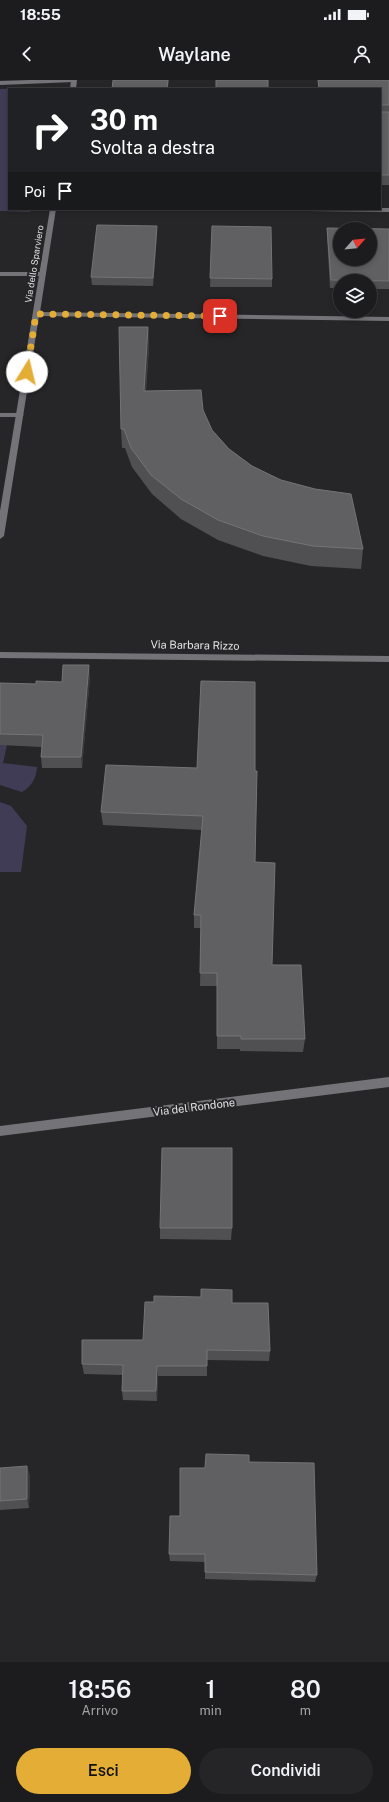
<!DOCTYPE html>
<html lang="it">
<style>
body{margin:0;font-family:"Public Sans",sans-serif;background:#252527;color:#f1f3f6;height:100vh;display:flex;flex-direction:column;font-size:15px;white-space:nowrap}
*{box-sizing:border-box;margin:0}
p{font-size:13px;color:#a0a1a4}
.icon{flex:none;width:22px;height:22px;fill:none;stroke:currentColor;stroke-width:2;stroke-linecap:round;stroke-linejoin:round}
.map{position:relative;height:1582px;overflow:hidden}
.details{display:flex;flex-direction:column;background:#1c1c1e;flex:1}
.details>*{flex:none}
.guide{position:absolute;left:8px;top:8px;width:373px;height:122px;border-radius:0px;box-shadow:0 2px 6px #0003,0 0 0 1px #3a3a3c;background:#202124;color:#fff;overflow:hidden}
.needle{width:26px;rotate:63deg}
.controls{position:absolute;left:333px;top:142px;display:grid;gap:8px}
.controls a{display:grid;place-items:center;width:44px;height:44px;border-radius:50%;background:#1c1c1e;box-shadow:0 2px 6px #0003,0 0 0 1px #3a3a3c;font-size:20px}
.pin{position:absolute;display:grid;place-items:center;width:34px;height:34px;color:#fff;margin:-17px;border-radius:8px;box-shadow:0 2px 6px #0006}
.me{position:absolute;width:44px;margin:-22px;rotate:9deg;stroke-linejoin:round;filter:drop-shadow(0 0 3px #0008)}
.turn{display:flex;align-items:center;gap:14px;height:84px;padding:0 16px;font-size:18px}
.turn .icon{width:52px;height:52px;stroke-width:2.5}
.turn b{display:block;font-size:28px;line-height:34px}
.then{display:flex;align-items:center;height:38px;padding:0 16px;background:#0003;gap:8px;font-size:15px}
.eta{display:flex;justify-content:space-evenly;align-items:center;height:68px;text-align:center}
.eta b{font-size:24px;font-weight:600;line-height:28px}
.action{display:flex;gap:8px;margin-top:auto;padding:8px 16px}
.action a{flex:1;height:46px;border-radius:24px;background:#e4ad35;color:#111;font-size:16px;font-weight:600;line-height:46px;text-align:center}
.action a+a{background:#252527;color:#f1f3f6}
.status{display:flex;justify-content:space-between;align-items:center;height:28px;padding:0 20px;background:#1c1c1e;direction:ltr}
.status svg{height:11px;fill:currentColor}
header{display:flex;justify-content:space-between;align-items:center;height:52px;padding:0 16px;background:#1c1c1e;font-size:18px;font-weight:600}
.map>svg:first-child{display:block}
.green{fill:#413c56}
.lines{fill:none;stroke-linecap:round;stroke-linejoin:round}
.service{fill:#747377;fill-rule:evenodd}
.minor{fill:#747377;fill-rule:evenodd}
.wall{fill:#505053}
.shaded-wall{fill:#39393b}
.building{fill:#606063;stroke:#747477;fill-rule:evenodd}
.route{stroke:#e4ad35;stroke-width:7;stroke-dasharray:0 12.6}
.labels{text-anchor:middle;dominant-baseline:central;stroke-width:4;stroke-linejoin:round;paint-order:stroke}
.far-street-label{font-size:9px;fill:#e3e3e5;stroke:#262628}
.street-label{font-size:11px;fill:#e3e3e5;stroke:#262628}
</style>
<div class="status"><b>18:55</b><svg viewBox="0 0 49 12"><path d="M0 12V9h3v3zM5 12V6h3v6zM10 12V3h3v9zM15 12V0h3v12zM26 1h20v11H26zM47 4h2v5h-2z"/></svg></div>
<header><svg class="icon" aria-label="back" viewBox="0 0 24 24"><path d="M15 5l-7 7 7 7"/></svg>Waylane<svg class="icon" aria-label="person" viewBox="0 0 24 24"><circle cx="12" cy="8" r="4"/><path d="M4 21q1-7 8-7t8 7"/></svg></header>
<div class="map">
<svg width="389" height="1582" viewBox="0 0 389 1582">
<rect width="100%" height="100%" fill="#262628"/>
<!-- green -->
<path class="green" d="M35,8l10,1h-36v120h22l-1,3 -30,-1v-122z
M0,665h7l-4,18 34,4c-1,12 -5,19 -15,25l-22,-7z
M0,722l11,4 16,20 -6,46h-21z"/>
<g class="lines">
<!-- service -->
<path class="service" d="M30,0h47l-3,2 -74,3v-4z
M0,192h43l3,2 -3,2h-43z
M0,333h20l4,2 -4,2h-20z"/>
<!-- minor -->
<path class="minor" d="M71,0h6l-1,9h-6z
M380,128h9v4l-82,-1 -3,-2z
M50,129h6l-16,103 349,5v4l-350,-5 -35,220 -4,3v-28z
M0,572l389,4v6l-389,-4z
M389,997v10l-389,49v-10z"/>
</g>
<!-- wall -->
<path class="wall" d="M318,0h71v105h-9v-96h-62z
M212,146l60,53v8h-62z
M327,148l62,1v60h-19v-8h-30v7h-10l-3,-52z
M157,154l-4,52 -61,-1 -1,-8z
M148,247l1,20 -3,44 57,19 9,20 17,19 134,100 -2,20 -50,-3 -48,-10 -45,-16 -37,-21 -29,-25 -20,-27 -7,-19h-3l-1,-19z
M90,597l-8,91h-40l-1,-11 1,-10 -42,-2v-62l36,1 26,-2z
M197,688l58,94 17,103 33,74 -2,13 -63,-1v-2h-23v-63h-17l1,-58h-7v-13l8,-85 -99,-5 -2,-13z
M160,1148h72l-1,12 -71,-1z
M232,1223l38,48 -1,10 -62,-1v16h-49l-1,25 -34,-1 -1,-9 1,-16 -39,-1 -2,-10 61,-24z
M249,1382l68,113 -2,7 -110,-3v-17l-35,-1 -1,-7 11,-38 25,-48z
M0,1388l30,7 -1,33 -29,2z"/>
<!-- shaded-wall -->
<path class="shaded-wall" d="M168,0h1l-1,9h-1z
M157,146v8l-4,52v-8z
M148,247l1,20 -5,63v-19z
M89,585l1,12 -8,91 -1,-11z
M157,1286l1,10 -1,25 -1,-10z
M27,1386l3,9 -1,33 -2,-9z"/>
<!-- building -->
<path class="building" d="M113,0h55l-1,9h-55z
M216,0h52v9h-52z
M318,0h71v25h-9v-16h-61z
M380,32h9v63h-9z
M97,145l60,1 -4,52 -62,-1z
M212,146l59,1 1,52 -62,-1z
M327,148l62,1v52l-58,-1zM340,149h30v30h-30z
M119,247h29l-4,64 57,-1 2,20 9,20 17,19 23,17 29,14 34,9 36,5 12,55 -50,-3 -50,-10 -45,-16 -37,-21 -30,-24 -20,-27 -7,-19h-3z
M63,585h26l-8,92h-40l2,-22 -43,-1v-51l36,1v-3l26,1z
M201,601l54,1v89h2l-2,91 20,1 -3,102h29l4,74h-64v-3h-24v-63h-17l1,-58h-7l9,-99 -102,-4 5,-47 91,3z
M162,1068h70v80h-72z
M201,1209l31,1v13h36l2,48 -63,-1v16h-50l-1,25h-34l1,-26 -41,-1v-24h61l2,-38h9v-6l47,1z
M206,1374l43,1v7l65,1 3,112 -112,-3v-18h-36l1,-38h10v-48h25z
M27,1386v33l-27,2v-33z"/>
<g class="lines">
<!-- route -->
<path class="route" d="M27,292l9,-58 184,2"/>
</g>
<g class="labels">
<!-- far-street labels -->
<g class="far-street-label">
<text transform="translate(34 184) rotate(-81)">Via dello Sparviero</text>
</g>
<!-- street labels -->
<g class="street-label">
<text transform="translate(195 565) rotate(1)">Via Barbara Rizzo</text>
<text transform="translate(194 1027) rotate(-7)">Via del Rondone</text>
</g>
</g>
</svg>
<div class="controls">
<a><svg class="needle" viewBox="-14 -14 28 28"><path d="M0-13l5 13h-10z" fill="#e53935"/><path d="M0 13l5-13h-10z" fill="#a0a1a4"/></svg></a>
<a><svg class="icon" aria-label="layers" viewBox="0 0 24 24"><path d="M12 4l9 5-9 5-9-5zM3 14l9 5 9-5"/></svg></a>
</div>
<div class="pin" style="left:220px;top:236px;background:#d93025"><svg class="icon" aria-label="arrive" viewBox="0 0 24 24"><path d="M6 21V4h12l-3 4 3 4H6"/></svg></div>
<svg class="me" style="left:27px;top:292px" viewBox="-20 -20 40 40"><circle r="19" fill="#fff"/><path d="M0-13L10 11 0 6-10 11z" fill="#e4ad35"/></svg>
<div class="guide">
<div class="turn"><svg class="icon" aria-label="right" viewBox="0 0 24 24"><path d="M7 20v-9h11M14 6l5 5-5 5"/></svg><div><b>30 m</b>Svolta a destra</div></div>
<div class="then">Poi<svg class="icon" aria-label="arrive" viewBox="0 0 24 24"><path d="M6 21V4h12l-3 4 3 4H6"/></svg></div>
</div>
</div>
<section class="details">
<div class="eta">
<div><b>18:56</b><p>Arrivo</p></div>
<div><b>1</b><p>min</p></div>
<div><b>80</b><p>m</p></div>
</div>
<div class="action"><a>Esci</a><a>Condividi</a></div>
</section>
